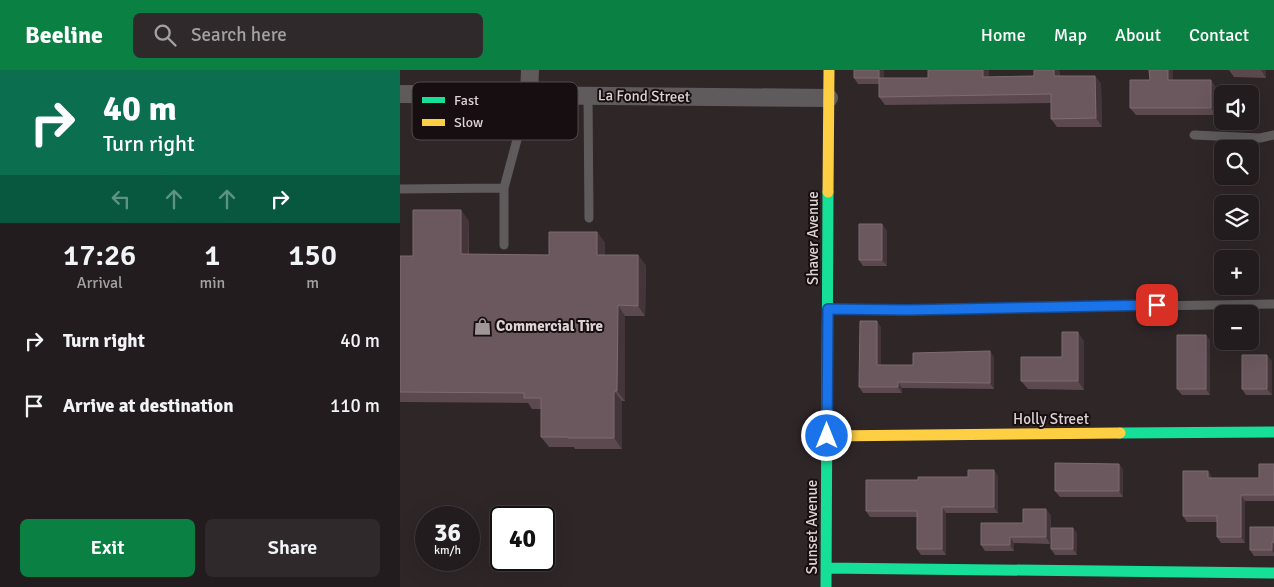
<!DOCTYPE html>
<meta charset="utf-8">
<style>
body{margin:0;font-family:Signika,sans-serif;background:#2f292b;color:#f1f3f6;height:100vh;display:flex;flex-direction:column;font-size:19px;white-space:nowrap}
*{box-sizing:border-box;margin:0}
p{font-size:16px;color:#a3a1a4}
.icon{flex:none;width:28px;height:28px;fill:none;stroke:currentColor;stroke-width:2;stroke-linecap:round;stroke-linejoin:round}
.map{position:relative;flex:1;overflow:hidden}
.sheet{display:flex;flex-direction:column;background:#231c1e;width:400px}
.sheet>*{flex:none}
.top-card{background:#0b6e4f;color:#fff;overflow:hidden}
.tools{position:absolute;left:814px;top:15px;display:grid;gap:10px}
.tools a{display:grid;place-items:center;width:45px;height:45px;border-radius:8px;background:#231c1e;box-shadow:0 5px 20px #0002,0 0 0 1px #403a3c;font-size:25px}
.speed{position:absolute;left:15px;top:436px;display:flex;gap:10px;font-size:25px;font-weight:700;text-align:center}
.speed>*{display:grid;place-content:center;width:65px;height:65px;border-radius:50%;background:#231c1e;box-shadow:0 5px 20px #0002,0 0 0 1px #403a3c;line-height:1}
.speed small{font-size:12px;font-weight:400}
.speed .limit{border:2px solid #111;border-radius:8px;background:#fff;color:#111}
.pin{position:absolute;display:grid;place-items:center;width:42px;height:42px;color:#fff;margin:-21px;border-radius:10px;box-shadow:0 2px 8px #0006}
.me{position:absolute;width:55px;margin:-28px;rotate:0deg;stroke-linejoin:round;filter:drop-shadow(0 0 4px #0008)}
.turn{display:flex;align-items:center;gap:18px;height:105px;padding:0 20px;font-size:22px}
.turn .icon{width:65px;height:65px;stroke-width:2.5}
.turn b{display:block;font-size:35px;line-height:42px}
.lanes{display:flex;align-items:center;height:48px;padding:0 20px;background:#0003;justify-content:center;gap:25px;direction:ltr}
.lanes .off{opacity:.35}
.eta{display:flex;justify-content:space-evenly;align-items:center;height:85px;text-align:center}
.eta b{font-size:30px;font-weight:600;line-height:35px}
.button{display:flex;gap:10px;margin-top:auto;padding:10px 20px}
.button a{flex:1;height:58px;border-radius:8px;background:#0b8043;color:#fff;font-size:20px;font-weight:600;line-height:58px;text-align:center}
.button a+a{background:#2f292b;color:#f1f3f6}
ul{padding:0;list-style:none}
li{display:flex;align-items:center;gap:15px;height:65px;padding:0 20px}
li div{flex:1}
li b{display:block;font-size:19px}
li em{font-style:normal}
header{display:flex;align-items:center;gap:30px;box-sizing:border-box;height:70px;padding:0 25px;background:#0b8043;color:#fff}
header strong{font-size:24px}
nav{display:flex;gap:28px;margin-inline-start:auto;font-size:18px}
.search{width:350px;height:45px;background:#2f292b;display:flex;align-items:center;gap:12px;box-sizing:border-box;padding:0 18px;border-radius:8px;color:#a3a1a4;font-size:19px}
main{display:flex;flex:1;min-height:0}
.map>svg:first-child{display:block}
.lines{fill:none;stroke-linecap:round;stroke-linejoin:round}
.lane{stroke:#5f5b5c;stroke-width:9}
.street{stroke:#5f5b5c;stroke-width:18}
.fast{stroke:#16e098;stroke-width:11}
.slow{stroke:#ffcf43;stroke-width:11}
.wall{fill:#5c4950}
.shaded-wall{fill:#44353a}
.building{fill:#6a585e;stroke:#7c6b71}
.route-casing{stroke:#114b97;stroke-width:12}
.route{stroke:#1a73e8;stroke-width:9}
.labels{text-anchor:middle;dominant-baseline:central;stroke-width:4;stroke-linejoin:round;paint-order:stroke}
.street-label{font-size:15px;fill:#ddd2d4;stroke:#160e10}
.poi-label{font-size:15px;font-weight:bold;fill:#ddd2d4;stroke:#160e10;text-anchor:start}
.key{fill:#160e10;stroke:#52494b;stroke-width:1}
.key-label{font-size:14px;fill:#ddd2d4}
</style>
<header>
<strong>Beeline</strong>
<div class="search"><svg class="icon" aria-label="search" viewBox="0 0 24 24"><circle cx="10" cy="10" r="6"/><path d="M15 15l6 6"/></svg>Search here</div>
<nav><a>Home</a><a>Map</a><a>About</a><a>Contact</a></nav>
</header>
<main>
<section class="sheet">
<div class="top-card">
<div class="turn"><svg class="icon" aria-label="right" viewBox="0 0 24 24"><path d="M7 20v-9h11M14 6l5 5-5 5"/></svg><div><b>40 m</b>Turn right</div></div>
<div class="lanes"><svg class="icon off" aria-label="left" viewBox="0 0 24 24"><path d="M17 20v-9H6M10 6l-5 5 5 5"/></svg><svg class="icon off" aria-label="ahead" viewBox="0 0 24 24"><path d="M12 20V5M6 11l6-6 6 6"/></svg><svg class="icon off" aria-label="ahead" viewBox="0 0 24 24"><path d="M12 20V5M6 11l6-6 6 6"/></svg><svg class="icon" aria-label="right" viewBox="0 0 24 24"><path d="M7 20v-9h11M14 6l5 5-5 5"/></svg></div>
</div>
<div class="eta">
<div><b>17:26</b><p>Arrival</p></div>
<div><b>1</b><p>min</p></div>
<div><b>150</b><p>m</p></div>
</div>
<ul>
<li><svg class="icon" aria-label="right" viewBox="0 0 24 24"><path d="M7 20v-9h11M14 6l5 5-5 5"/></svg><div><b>Turn right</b></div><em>40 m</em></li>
<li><svg class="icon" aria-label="arrive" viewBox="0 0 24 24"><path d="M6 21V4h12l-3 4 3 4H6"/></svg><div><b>Arrive at destination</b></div><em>110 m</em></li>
</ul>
<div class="button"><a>Exit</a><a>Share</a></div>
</section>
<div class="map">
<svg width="874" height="517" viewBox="0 0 874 517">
<rect width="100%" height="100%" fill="#2f2628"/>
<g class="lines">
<!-- lane -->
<path class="lane" d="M188,25l1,123
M794,65l66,3 14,-3
M104,118l25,-93
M0,119l104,-1v57
M429,239l78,1 367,-6"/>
<!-- street -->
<path class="street" d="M0,24l429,4
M129,25l1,-25"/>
<!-- fast -->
<path class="fast" d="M720,363l154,-1
M426,498l448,5
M426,517l2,-395"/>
<!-- slow -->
<path class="slow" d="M428,122l1,-122
M427,366l293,-3"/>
</g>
<!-- wall -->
<path class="wall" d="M484,0v8h44l61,-8v7l45,-1 25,-6 1,6h35l6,8 1,43h-45l-6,-8v-16l-166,2 -6,-8v-13h-21l-4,-6z
M749,0h24v10l43,7v28h-80l-6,-7 20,-28z
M829,0h37v8l-32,-1z
M69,151v33l80,1 48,-23 8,11v12h33l8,11 -1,50h-20v85h-3v48h-47l-1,-2h-25l-8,-10v-28h-9l-4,-6 -128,-1v-146h13z
M482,154l5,7v35h-24l-4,-6z
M481,257v38h32l81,-8v32l-92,-1v5h-39l-4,-6z
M806,265l4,6v54h-28l-5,-6z
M684,271v49l-56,-1 -7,-8 41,-24z
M872,291v34h-26l-4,-6z
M719,394l4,6v27h-63l-5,-6z
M874,394v37h-29v42h-24l-4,-6v-15h-30l-4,-6 25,-45 4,7h47z
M598,406v37h-52v42h-25l-4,-6v-32h-47l-4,-6 102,-34z
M651,445l-1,29 -36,-1v8h-29l-4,-6 42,-22z
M874,457v29h-20l-4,-6z
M673,458l4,6v21h-22l-4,-6z"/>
<!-- shaded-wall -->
<path class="shaded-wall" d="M479,0h5v14l-5,-6z
M583,0h6v16l-6,-9z
M654,0h5l1,15 -6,-9z
M768,0h5v17l-5,-7z
M861,0h5v8z
M695,6l6,8 1,43 -6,-9z
M811,10l5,7v28l-5,-7z
M61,140l8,11 -1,44 -7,-11z
M482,154l5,7v35l-5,-6z
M197,162l8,11v23l-8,-11z
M238,185l8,11 -1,50 -7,-10z
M218,235l7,11v85l-8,-10z
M477,251l4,6v44l-4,-6z
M678,262l6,9v49l-6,-9z
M806,265l4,6v54l-4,-6z
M590,281l4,6v32l-4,-6z
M867,285l5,6v34l-5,-6z
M498,312l4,6v5l-4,-6z
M214,321l8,10v48l-8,-11z
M719,394l4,6v27l-4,-6z
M594,400l4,6v37l-4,-6z
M808,401l4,6v7l-4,-6z
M841,425l4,6v42l-4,-6z
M542,437l4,6v42l-4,-6z
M646,439l5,6 -1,29 -4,-7z
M673,458l4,6v21l-4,-6z
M610,467l4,6v8l-4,-6z
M872,472l2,2v9l-2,-3z"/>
<!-- building -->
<path class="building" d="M454,0h25v8h-25z
M528,0h55v7l51,-1v-6h20v6h41l1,42 -45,1v-25l-172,3v-19h49z
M749,0h19v10h43v28h-81v-28h20z
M13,140h48v44l88,1v-23h48v23h41v51l-20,-1 -1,86h-3v47h-46v-1h-27v-39h-17v-5l-124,-1v-136h13z
M459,154h23v36h-23z
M460,251h17v44h36v-12l77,-2v32l-92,-1v5h-39z
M662,262h16v49h-57v-24h41z
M777,265h29v54h-29z
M842,285h25v34h-25z
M655,393l64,1v27h-64z
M859,394h15v31h-33v42h-24v-21h-34v-45h25v7h51z
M568,400h26v37h-52v42h-25v-38h-51v-31h52v-3h50z
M623,439h23v28h-36v8h-29v-22h42z
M850,457h24v15h-2v8h-22z
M651,458h22v21h-22z"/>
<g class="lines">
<defs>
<path id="route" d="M427,366l1,-127 79,1 250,-5"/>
</defs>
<!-- route casing -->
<use href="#route" class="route-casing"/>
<!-- route -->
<use href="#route" class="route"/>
</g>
<!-- icons -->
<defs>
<symbol id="shop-bare" viewBox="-9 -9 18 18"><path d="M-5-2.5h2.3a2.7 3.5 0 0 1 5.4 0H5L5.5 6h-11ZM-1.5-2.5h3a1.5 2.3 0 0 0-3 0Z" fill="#a09698" stroke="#160e10" stroke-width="2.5" paint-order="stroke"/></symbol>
</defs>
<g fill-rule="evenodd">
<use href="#shop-bare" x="70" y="244" width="25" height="25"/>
</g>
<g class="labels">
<!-- street labels -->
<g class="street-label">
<text transform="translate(244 26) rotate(1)">La Fond Street</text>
<text transform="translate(413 168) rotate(-90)">Shaver Avenue</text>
<text x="651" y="349">Holly Street</text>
<text transform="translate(412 457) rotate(-90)">Sunset Avenue</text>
</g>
<!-- poi labels -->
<g class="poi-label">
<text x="96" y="256">Commercial Tire</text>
</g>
</g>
<!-- legend -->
<rect x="12" y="12" width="166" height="58" rx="8" class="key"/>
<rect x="22" y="27" width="23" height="6" fill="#16e098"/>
<rect x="22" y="49" width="23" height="7" fill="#ffcf43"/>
<g class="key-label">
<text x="54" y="35">Fast</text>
<text x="54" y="57">Slow</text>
</g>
</svg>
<div class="tools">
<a><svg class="icon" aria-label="sound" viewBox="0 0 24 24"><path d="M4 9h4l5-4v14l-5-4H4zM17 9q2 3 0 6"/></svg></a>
<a><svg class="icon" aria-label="search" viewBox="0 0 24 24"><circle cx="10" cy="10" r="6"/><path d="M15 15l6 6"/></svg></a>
<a><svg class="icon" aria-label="layers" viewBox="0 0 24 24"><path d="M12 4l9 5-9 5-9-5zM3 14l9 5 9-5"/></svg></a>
<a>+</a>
<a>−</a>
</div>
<div class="speed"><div>36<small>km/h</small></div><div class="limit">40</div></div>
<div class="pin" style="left:757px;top:235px;background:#d93025"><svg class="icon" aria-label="arrive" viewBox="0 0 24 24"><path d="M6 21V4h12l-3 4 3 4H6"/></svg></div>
<svg class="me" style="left:427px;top:366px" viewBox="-20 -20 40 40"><circle r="17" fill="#1a73e8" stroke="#fff" stroke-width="3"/><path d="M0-11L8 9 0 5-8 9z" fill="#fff"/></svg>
</div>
</main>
